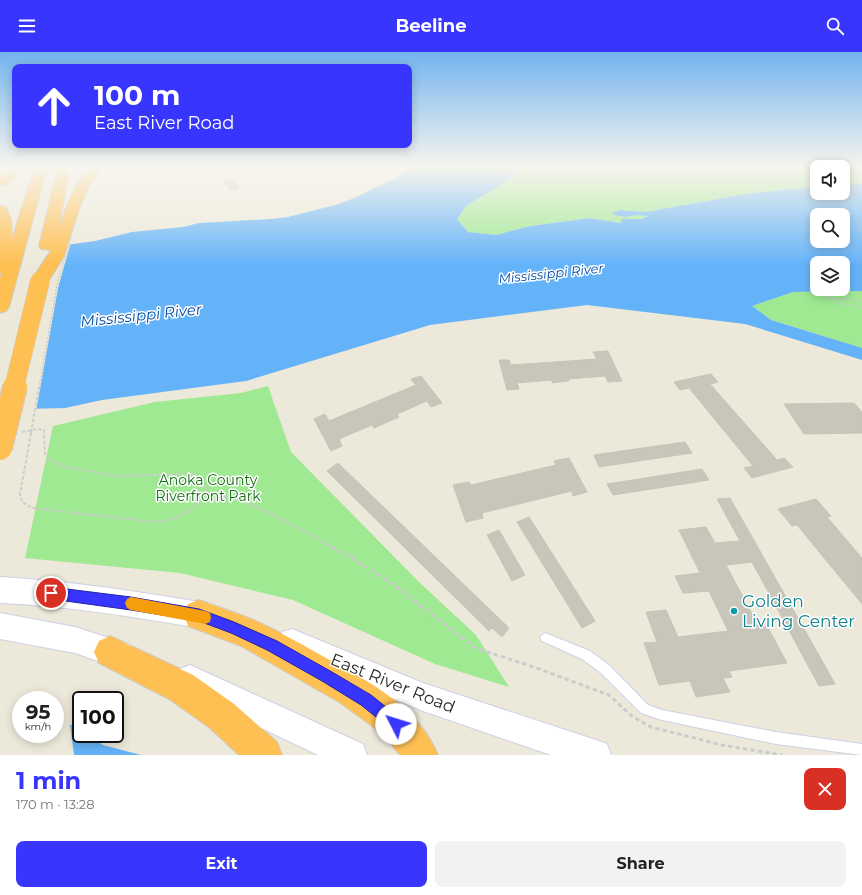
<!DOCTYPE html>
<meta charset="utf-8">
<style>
body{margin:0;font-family:Montserrat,sans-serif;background:#f2f2f2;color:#222;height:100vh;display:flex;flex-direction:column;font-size:15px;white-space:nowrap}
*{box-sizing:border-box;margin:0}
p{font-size:13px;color:#767676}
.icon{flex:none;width:22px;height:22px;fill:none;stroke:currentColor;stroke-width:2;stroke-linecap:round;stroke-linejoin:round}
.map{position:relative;height:703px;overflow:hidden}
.sheet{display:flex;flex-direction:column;background:#fff;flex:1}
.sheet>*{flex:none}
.hud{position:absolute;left:12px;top:12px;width:400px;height:84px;border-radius:8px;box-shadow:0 2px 10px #0003;background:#3835ff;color:#fff;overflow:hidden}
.controls{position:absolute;left:810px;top:108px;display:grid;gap:8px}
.controls a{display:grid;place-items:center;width:40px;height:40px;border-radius:8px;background:#fff;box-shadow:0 2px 10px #0003;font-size:20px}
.speed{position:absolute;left:12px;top:639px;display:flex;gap:8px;font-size:20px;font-weight:700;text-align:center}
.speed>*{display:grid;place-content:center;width:52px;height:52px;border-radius:50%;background:#fff;box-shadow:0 2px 10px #0003;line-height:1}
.speed small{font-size:10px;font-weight:400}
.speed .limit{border:2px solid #111;border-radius:6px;background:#fff;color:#111}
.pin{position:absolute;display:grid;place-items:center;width:34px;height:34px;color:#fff;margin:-17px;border:2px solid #fff;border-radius:50%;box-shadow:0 1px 4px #0007}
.me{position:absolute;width:44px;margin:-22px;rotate:310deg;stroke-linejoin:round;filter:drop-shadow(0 0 3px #0008)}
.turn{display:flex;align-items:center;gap:14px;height:84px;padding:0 16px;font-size:18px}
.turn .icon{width:52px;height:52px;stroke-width:2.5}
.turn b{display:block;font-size:28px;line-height:34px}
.round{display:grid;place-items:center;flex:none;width:42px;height:42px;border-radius:8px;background:#f2f2f2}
.summary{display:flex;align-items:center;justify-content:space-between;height:68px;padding:0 16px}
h1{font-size:24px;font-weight:700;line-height:30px;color:#3835ff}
.button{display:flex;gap:8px;margin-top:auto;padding:8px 16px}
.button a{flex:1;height:46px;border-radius:8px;background:#3835ff;color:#fff;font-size:16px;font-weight:700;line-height:46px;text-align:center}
.button a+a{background:#f2f2f2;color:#222}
header{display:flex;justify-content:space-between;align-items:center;height:52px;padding:0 16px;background:#3835ff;color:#fff;font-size:18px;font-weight:700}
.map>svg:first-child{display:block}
.green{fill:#9ee992}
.water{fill:#64b3f9;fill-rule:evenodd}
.pier{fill:#ede9da}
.building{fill:#c8c5ba;stroke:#c9c5b4}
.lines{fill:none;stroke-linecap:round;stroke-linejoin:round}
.service-casing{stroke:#cfcfe4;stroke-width:2}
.minor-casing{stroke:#cfcfe4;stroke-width:2}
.secondary-casing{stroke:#cfcfe4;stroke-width:2}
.motorway-casing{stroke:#ccc;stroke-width:2}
.path-far2{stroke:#ccc;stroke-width:1.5;stroke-dasharray:2 1.5;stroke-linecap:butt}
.path-far1{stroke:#ccc;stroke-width:2;stroke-dasharray:3.5 2;stroke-linecap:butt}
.path{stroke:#ccc;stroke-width:3;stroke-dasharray:4.5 3;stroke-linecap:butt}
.service{fill:#fff;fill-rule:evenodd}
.minor{fill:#fff;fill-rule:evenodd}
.secondary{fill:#fff;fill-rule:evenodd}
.motorway{fill:#ffc053;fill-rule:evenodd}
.motorway-bridge-far1-casing{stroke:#ccc;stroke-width:20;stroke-linecap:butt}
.motorway-bridge-casing{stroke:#ccc;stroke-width:26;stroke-linecap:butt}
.path-bridge-far1{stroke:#ccc;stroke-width:1.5;stroke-dasharray:2 1.5;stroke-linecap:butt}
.path-bridge{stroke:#ccc;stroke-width:2;stroke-dasharray:3.5 2;stroke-linecap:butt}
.motorway-bridge-far1{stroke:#ffc053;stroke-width:19}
.motorway-bridge{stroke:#ffc053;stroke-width:24}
.route{fill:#3835ff;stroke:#2422a6}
.slow{fill:#f59e0b}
.culture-dot{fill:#0f9aa8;stroke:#fff;stroke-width:1.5}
.labels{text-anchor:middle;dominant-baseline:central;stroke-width:3;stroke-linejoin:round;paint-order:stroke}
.far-water-label{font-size:13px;font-style:italic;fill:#024ca5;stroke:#fff}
.park-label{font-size:14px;fill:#146d14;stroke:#fff}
.water-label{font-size:15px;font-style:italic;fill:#024ca5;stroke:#fff}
.near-culture-label{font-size:17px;fill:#0d838f;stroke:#fff;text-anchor:start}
.near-street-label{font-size:17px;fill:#2a2a2a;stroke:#fff}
</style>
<header><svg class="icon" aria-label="menu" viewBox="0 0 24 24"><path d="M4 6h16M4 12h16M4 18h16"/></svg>Beeline<svg class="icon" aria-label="search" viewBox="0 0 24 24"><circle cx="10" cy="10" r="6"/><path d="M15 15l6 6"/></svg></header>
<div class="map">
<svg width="862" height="703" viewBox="0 0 862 703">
<rect width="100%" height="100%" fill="#ede9da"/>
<!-- green -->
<path class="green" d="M524,115h338v16l-19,2v-18h-26v19l-71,8 -101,18 -25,-2 -6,5 11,2 11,-2 12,1 -7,3 -20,1v3l-31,-5 -60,8 -34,9 -28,-3 -11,-13 9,-13 39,-24z
M862,239v57l-91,-28 -19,-14 41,-14z
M268,334l23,66 128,130 57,53 33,52 -74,-23 -142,-64 -113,-27 -155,-15 28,-132 102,-24 86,-9z"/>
<!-- water -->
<path class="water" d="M410,115h114l-19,15 -39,24 -9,13 11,13 28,3 34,-9 60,-8 31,5v-4h20l7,-3 -12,-1 -11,2 -11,-2 -2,-2 8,-3 25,2 101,-18 71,-8v7h26v-8l19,-2v108l-69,1 -41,14 19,14 91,28v12l-117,-36 -158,-19 -157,20 -184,56 -144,19 -37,8 -38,1 -27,-155 95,-13 37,-9 51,-5 16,-4 71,-4 18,-2 51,-13 15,-6 44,-21zM817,163h26v26h-26zM817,211h26v26h-26z
M70,672l11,7v3h4l18,11 38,10h-67z"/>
<!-- pier -->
<path class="pier" d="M71,190l-13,46 -22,124h-36v-160z"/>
<!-- building -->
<path class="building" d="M235,127l4,9 -10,2 -4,-9z
M608,299l14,30 -14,1 -3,-6 -37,3 1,2 -17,2v-3l-35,3 2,6 -12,1 -8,-30h10l2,5 86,-6 -4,-7z
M711,322l7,8 -8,2 67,76 7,-2 9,9 -41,11 -8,-10 9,-2 -64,-78 -9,2 -6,-8z
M421,324l21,27 -11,4 -4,-6 -30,13 2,3 -25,11 -2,-3 -33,14 3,7 -11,5 -17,-32 11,-5 4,7 87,-36 -5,-6z
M854,351l8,9v21l-58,1 -20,-30z
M685,390l7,11 -93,14 -5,-12z
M569,406l18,34 -14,4 -1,-5 -90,22 1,5 -17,4 -13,-37 16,-3 2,3 85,-20 -2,-4z
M338,411l171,165 -7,9 -10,-9 -3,3 -162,-160z
M702,417l7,11 -96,15 -6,-11z
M730,446l90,159 15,27 -16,2 -67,-124 -26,3 33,62 8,-1 20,37 -58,8 3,6 -9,1 7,14 -34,5 -6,-16 -31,4 -15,-42 13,-1 -11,-30 20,-2 12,27 50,-6 -19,-40 -26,2 -8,-17 25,-3 -21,-43 27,-3 9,16 25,-2 -23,-42z
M816,447l15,17 -4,1 35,41v46l-65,-79 -5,1 -14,-17z
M529,465l66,104 -13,7 -65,-106z
M499,478l26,45 -13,6 -25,-46z"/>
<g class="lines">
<defs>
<path id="service" d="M361,115h4l2,2 -3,1z
M545,581l45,18 19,14 39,40 14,5 114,22 86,12v11l-86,-11 -114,-24 -21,-7 -40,-40 -19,-14 -40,-18 -2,-3 2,-3z"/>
<path id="minor" d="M136,115h30l-4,2 -23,1h-3z"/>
<path id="secondary" d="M0,525c71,4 141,15 211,27l9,4 4,9 -4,9 -9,4c-70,-12 -140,-24 -211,-27z
M0,561l75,14 56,18 4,10 -4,10 -10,4 -46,-16 -75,-14z
M292,577l131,54 173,57 11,4 4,11h-60l-128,-44 -141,-59 -3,-10 3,-10z
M190,613l173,79 4,11h-49l-138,-66 -4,-10 4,-10z"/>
<path id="motorway" d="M15,115h14l-24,18 -5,1v-10z
M35,115h12l-38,140 -3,4 -6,2v-35l2,-5h-2v-67l5,1c8,11 7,22 6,35z
M58,115h12l-12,64c8,-24 15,-46 33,-64h13l-15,18 -9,21 -16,50 -18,29 -6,1 -6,-1 -3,-4 20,-31 -10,-1 -2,-3z
M199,548c19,7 38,13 57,21 24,11 47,24 70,37 44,24 92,49 112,97h-38l-14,-17 -15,-13 -32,-23 -98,-56 -53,-20 -4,-11 4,-11z
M110,584l83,39 41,29 43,38 5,13h-43l-29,-27 -41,-29 -70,-36 -5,-11 5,-11z"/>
</defs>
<!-- service casing -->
<use href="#service" class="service-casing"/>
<!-- minor casing -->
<use href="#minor" class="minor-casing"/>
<!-- secondary casing -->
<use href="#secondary" class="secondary-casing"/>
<!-- motorway casing -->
<use href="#motorway" class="motorway-casing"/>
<!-- path-far2 -->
<path class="path-far2" d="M818,239l12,8
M862,249l-32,-3 10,5 22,5"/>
<!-- path-far1 -->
<path class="path-far1" d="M22,380l15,-3 7,1 1,24 3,4 14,8 53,10 77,-2 10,7 5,12
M31,381l-11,61 2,8 10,6 123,14c23,-2 39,-11 53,-29
M208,441c46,7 86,33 126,55"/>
<!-- path -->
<path class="path" d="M332,495l22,12 43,28 78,61 59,19 75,28 24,22 18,10 71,18 60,10"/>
<!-- service -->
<use href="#service" class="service"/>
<!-- minor -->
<use href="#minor" class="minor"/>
<!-- secondary -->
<use href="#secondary" class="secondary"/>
<!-- motorway -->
<use href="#motorway" class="motorway"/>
<defs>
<path id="motorway-bridge-far1" d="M14,336l26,-107"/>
<path id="motorway-bridge" d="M0,396l15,-61"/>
</defs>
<!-- motorway-bridge-far1 casing -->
<use href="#motorway-bridge-far1" class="motorway-bridge-far1-casing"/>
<!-- motorway-bridge casing -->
<use href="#motorway-bridge" class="motorway-bridge-casing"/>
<!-- path-bridge-far1 -->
<path class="path-bridge-far1" d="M39,336l18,-103 17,-60"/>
<!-- path-bridge -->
<path class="path-bridge" d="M31,381l8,-46"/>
<!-- motorway-bridge-far1 -->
<use href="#motorway-bridge-far1" class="motorway-bridge-far1"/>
<!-- motorway-bridge -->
<use href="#motorway-bridge" class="motorway-bridge"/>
</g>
<!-- sky -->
<linearGradient id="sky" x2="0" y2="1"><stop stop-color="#73b4ef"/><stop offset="0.54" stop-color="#f7f5ee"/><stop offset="1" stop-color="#f7f5ee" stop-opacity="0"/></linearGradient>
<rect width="862" height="213" fill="url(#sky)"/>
<!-- route -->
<path class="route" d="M51,535l80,10 68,12 35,13 43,19 55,31 39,23 30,24 2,5 -2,5 -5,2 -5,-2 -30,-24 -39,-24 -55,-31 -36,-17 -32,-12 -68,-11 -80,-11 -4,-2 -2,-4 2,-4z"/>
<!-- slow -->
<path class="slow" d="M131,545l74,14 5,2 1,4 -1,5 -5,2 -74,-14 -4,-2 -2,-5 2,-4z"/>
<!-- markers -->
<circle class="culture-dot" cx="734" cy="559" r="4"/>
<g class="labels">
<!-- far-water labels -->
<g class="far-water-label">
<text transform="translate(551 221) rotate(-6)">Mississippi River</text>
</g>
<!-- park labels -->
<g class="park-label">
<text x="208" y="428">Anoka County<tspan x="208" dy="16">Riverfront Park</tspan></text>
</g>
<!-- water labels -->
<g class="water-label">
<text transform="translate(141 263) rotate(-6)">Mississippi River</text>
</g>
<!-- near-culture labels -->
<g class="near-culture-label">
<text x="742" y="549">Golden<tspan x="742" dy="20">Living Center</tspan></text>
</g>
<!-- near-street labels -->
<g class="near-street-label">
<text transform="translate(393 631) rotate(22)">East River Road</text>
</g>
</g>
</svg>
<div class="controls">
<a><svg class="icon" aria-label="sound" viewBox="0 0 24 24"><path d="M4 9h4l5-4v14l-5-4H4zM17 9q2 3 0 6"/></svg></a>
<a><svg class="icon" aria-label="search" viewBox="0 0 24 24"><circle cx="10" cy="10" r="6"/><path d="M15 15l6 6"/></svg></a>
<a><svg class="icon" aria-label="layers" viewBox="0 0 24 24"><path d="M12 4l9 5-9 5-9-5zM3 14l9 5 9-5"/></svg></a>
</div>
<div class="speed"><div>95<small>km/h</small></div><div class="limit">100</div></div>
<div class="pin" style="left:51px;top:541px;background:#d93025"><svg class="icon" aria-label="arrive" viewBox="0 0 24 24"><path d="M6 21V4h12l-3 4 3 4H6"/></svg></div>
<svg class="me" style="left:396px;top:672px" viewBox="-20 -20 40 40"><circle r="19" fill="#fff"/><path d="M0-13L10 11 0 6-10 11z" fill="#3835ff"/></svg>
<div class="hud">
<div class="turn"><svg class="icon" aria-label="ahead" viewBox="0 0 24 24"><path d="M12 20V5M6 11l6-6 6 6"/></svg><div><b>100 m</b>East River Road</div></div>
</div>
</div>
<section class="sheet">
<div class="summary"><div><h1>1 min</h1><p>170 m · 13:28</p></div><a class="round" style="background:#d93025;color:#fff"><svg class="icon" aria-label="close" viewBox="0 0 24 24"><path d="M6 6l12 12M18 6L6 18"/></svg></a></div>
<div class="button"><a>Exit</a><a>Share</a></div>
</section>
